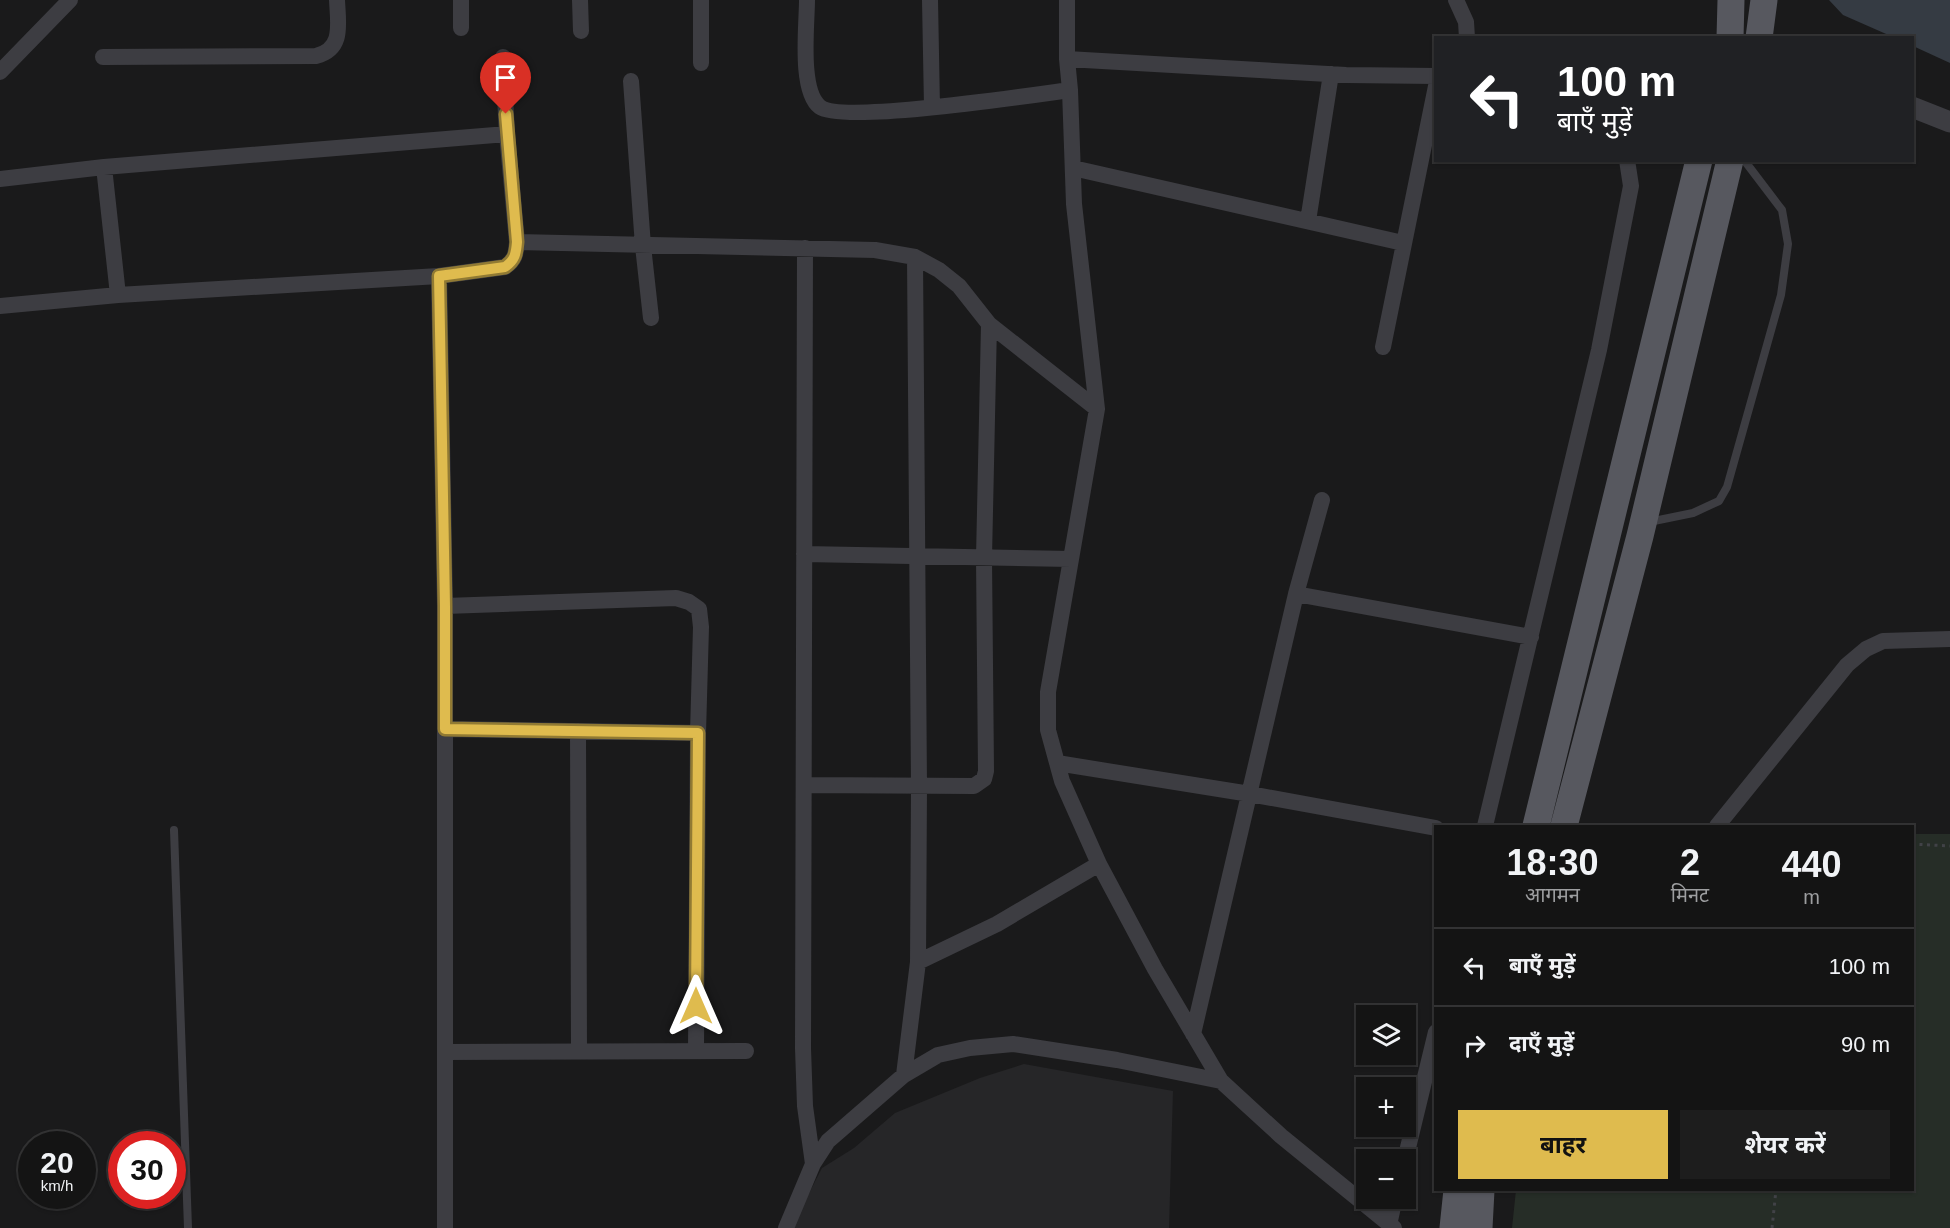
<!DOCTYPE html>
<html lang="hi">
<meta charset="utf-8">
<style>
body{margin:0;font-family:Helvetica,"Noto Sans Devanagari",sans-serif;background:#1d1d1d;color:#f1f3f6;height:100vh;display:flex;flex-direction:column;font-size:22px;white-space:nowrap}
*{box-sizing:border-box;margin:0}
p{font-size:20px;color:#9d9ea0}
.icon{flex:none;width:33px;height:33px;fill:none;stroke:currentColor;stroke-width:2;stroke-linecap:round;stroke-linejoin:round}
.map{position:relative;flex:1;overflow:hidden}
.sheet{position:absolute;left:1434px;top:825px;width:480px;height:366px;display:flex;flex-direction:column;background:#141414;border-radius:0px;box-shadow:0 2px 4px #0004,0 0 0 2px #333334}
.sheet>*{flex:none}
.hud{position:absolute;left:1434px;top:36px;width:480px;height:126px;border-radius:0px;box-shadow:0 2px 4px #0004,0 0 0 2px #333334;background:#202124;color:#fff;overflow:hidden}
.tools{position:absolute;left:1356px;top:1005px;display:grid;gap:12px}
.tools a{display:grid;place-items:center;width:60px;height:60px;border-radius:0px;background:#141414;box-shadow:0 2px 4px #0004,0 0 0 2px #333334;font-size:30px}
.speed{position:absolute;left:18px;top:1131px;display:flex;gap:12px;font-size:30px;font-weight:700;text-align:center}
.speed>*{display:grid;place-content:center;width:78px;height:78px;border-radius:50%;background:#141414;box-shadow:0 2px 4px #0004,0 0 0 2px #333334;line-height:1}
.speed small{font-size:15px;font-weight:400}
.speed .limit{border:9px solid #d22;background:#fff;color:#111}
.pin{position:absolute;display:grid;place-items:center;width:51px;height:51px;color:#fff;margin:-62px -26px;border-radius:50% 50% 50% 0;rotate:-45deg;box-shadow:0 0 6px #0007}
.pin .icon{rotate:45deg}
.me{position:absolute;width:66px;margin:-33px;rotate:0deg;stroke-linejoin:round;filter:drop-shadow(0 0 4px #0008)}
.turn{display:flex;align-items:center;gap:21px;height:126px;padding:0 24px;font-size:27px}
.turn .icon{width:78px;height:78px;stroke-width:2.5}
.turn b{display:block;font-size:42px;line-height:51px}
.eta{display:flex;justify-content:space-evenly;align-items:center;height:102px;text-align:center}
.eta b{font-size:36px;font-weight:700;line-height:42px}
.primary-button{display:flex;gap:12px;margin-top:auto;padding:12px 24px}
.primary-button a{flex:1;height:69px;border-radius:0px;background:#dfbb4e;color:#111;font-size:24px;font-weight:700;line-height:69px;text-align:center}
.primary-button a+a{background:#1d1d1d;color:#f1f3f6}
ul{padding:0;list-style:none}
li{display:flex;align-items:center;gap:18px;height:78px;padding:0 24px;border-top:2px solid #333334}
li div{flex:1}
li b{display:block;font-size:22px}
li em{font-style:normal}
.map>svg:first-child{display:block}
.built{fill:#262628}
.green{fill:#262d27}
.water{fill:#353b43}
.lines{fill:none;stroke-linecap:round;stroke-linejoin:round}
.path{stroke:#414247;stroke-width:3;stroke-dasharray:3 4.5;stroke-linecap:butt}
.service{stroke:#3d3d42;stroke-width:8}
.minor{stroke:#3d3d42;stroke-width:16}
.tertiary{stroke:#3d3d42;stroke-width:21}
.primary{stroke:#57585f;stroke-width:27}
.route-casing{stroke:#917a33;stroke-width:15}
.route{stroke:#dfbb4e;stroke-width:10}
</style>
<div class="map">
<svg width="1950" height="1228" viewBox="0 0 1950 1228">
<rect width="100%" height="100%" fill="#1a1a1b"/>
<!-- built -->
<path class="built" d="M1024,1064l149,27 -4,137h-378l31,-60 32,-20 41,-35 85,-35z"/>
<!-- green -->
<path class="green" d="M1913,834h37v394h-438l4,-38h396z"/>
<!-- water -->
<path class="water" d="M1829,0h121v63l-37,-17 -1,-8 -19,-1 -50,-22z"/>
<g class="lines">
<!-- path -->
<path class="path" d="M1912,844l38,2
M1772,1228l4,-38"/>
<!-- service -->
<path class="service" d="M1649,522l44,-9 26,-12 8,-14 54,-192 7,-51 -6,-34 -38,-50
M174,830l14,398"/>
<!-- minor -->
<path class="minor" d="M461,0v28
M580,0l1,31
M701,0v63
M807,0c0,25 -8,91 13,107 22,17 213,-12 250,-17
M930,0l2,107
M1067,0v59l3,31 4,114 23,205 -49,283v38l14,51 37,83 56,105 66,112 60,55 113,92
M1456,0l10,22 1,16
M103,57l213,-1c28,-7 22,-32 21,-56
M1067,59l279,16 90,1
M0,72l70,-72
M631,81l12,165 8,72
M104,167l14,128
M1073,168l330,75
M0,179l104,-12 403,-33
M1308,221l23,-147
M517,242l358,8 40,7 24,13 20,16 30,38 108,85
M805,248l-2,800 2,58 8,58
M439,276l6,330v622
M0,306l118,-11 321,-19 66,-9c10,-7 11,-13 12,-25l-10,-108 -4,-77
M1383,347l53,-261
M804,554l267,5
M1296,594l235,43
M445,606l231,-8 13,4 10,7 2,18 -3,106 -2,318
M445,729l253,4
M578,731l1,320
M1057,763l193,31 186,34
M804,785l170,1 10,-7 2,-8 -2,-213 5,-234
M1485,826l114,-476 32,-164 -4,-26
M1717,826l130,-161 19,-16 17,-8 67,-2
M918,962l79,-38 102,-60
M1193,1034l103,-440 26,-94
M445,1052l301,-1
M904,1075l14,-113 1,-175 -4,-530
M1405,1160l31,-128
M1389,1225l6,-27
M786,1228l27,-64 15,-23 76,-66 34,-20 32,-7 43,-4 104,16 104,21"/>
<!-- tertiary -->
<path class="tertiary" d="M1912,107l38,15"/>
<!-- primary -->
<path class="primary" d="M1730,38l1,-38
M1759,38l5,-38
M1536,826l163,-666
M1564,826l76,-290 90,-376
M1453,1228l4,-38
M1479,1228l2,-38"/>
</g>
<g class="lines">
<defs>
<path id="route" d="M506,114l11,128c-1,12 -2,18 -12,25l-66,9 6,330v123l253,4 -2,273"/>
</defs>
<!-- route casing -->
<use href="#route" class="route-casing"/>
<!-- route -->
<use href="#route" class="route"/>
</g>
</svg>
<div class="tools">
<a><svg class="icon" aria-label="layers" viewBox="0 0 24 24"><path d="M12 4l9 5-9 5-9-5zM3 14l9 5 9-5"/></svg></a>
<a>+</a>
<a>−</a>
</div>
<div class="speed"><div>20<small>km/h</small></div><div class="limit">30</div></div>
<div class="pin" style="left:506px;top:114px;background:#d93025"><svg class="icon" aria-label="arrive" viewBox="0 0 24 24"><path d="M6 21V4h12l-3 4 3 4H6"/></svg></div>
<svg class="me" style="left:696px;top:1006px" viewBox="-20 -20 40 40"><path d="M0-17L14 15 0 8-14 15z" fill="#dfbb4e" stroke="#fff" stroke-width="4"/></svg>
<div class="hud">
<div class="turn"><svg class="icon" aria-label="left" viewBox="0 0 24 24"><path d="M17 20v-9H6M10 6l-5 5 5 5"/></svg><div><b>100 m</b>बाएँ मुड़ें</div></div>
</div>
<section class="sheet">
<div class="eta">
<div><b>18:30</b><p>आगमन</p></div>
<div><b>2</b><p>मिनट</p></div>
<div><b>440</b><p>m</p></div>
</div>
<ul>
<li><svg class="icon" aria-label="left" viewBox="0 0 24 24"><path d="M17 20v-9H6M10 6l-5 5 5 5"/></svg><div><b>बाएँ मुड़ें</b></div><em>100 m</em></li>
<li><svg class="icon" aria-label="right" viewBox="0 0 24 24"><path d="M7 20v-9h11M14 6l5 5-5 5"/></svg><div><b>दाएँ मुड़ें</b></div><em>90 m</em></li>
</ul>
<div class="primary-button"><a>बाहर</a><a>शेयर करें</a></div>
</section>
</div>
